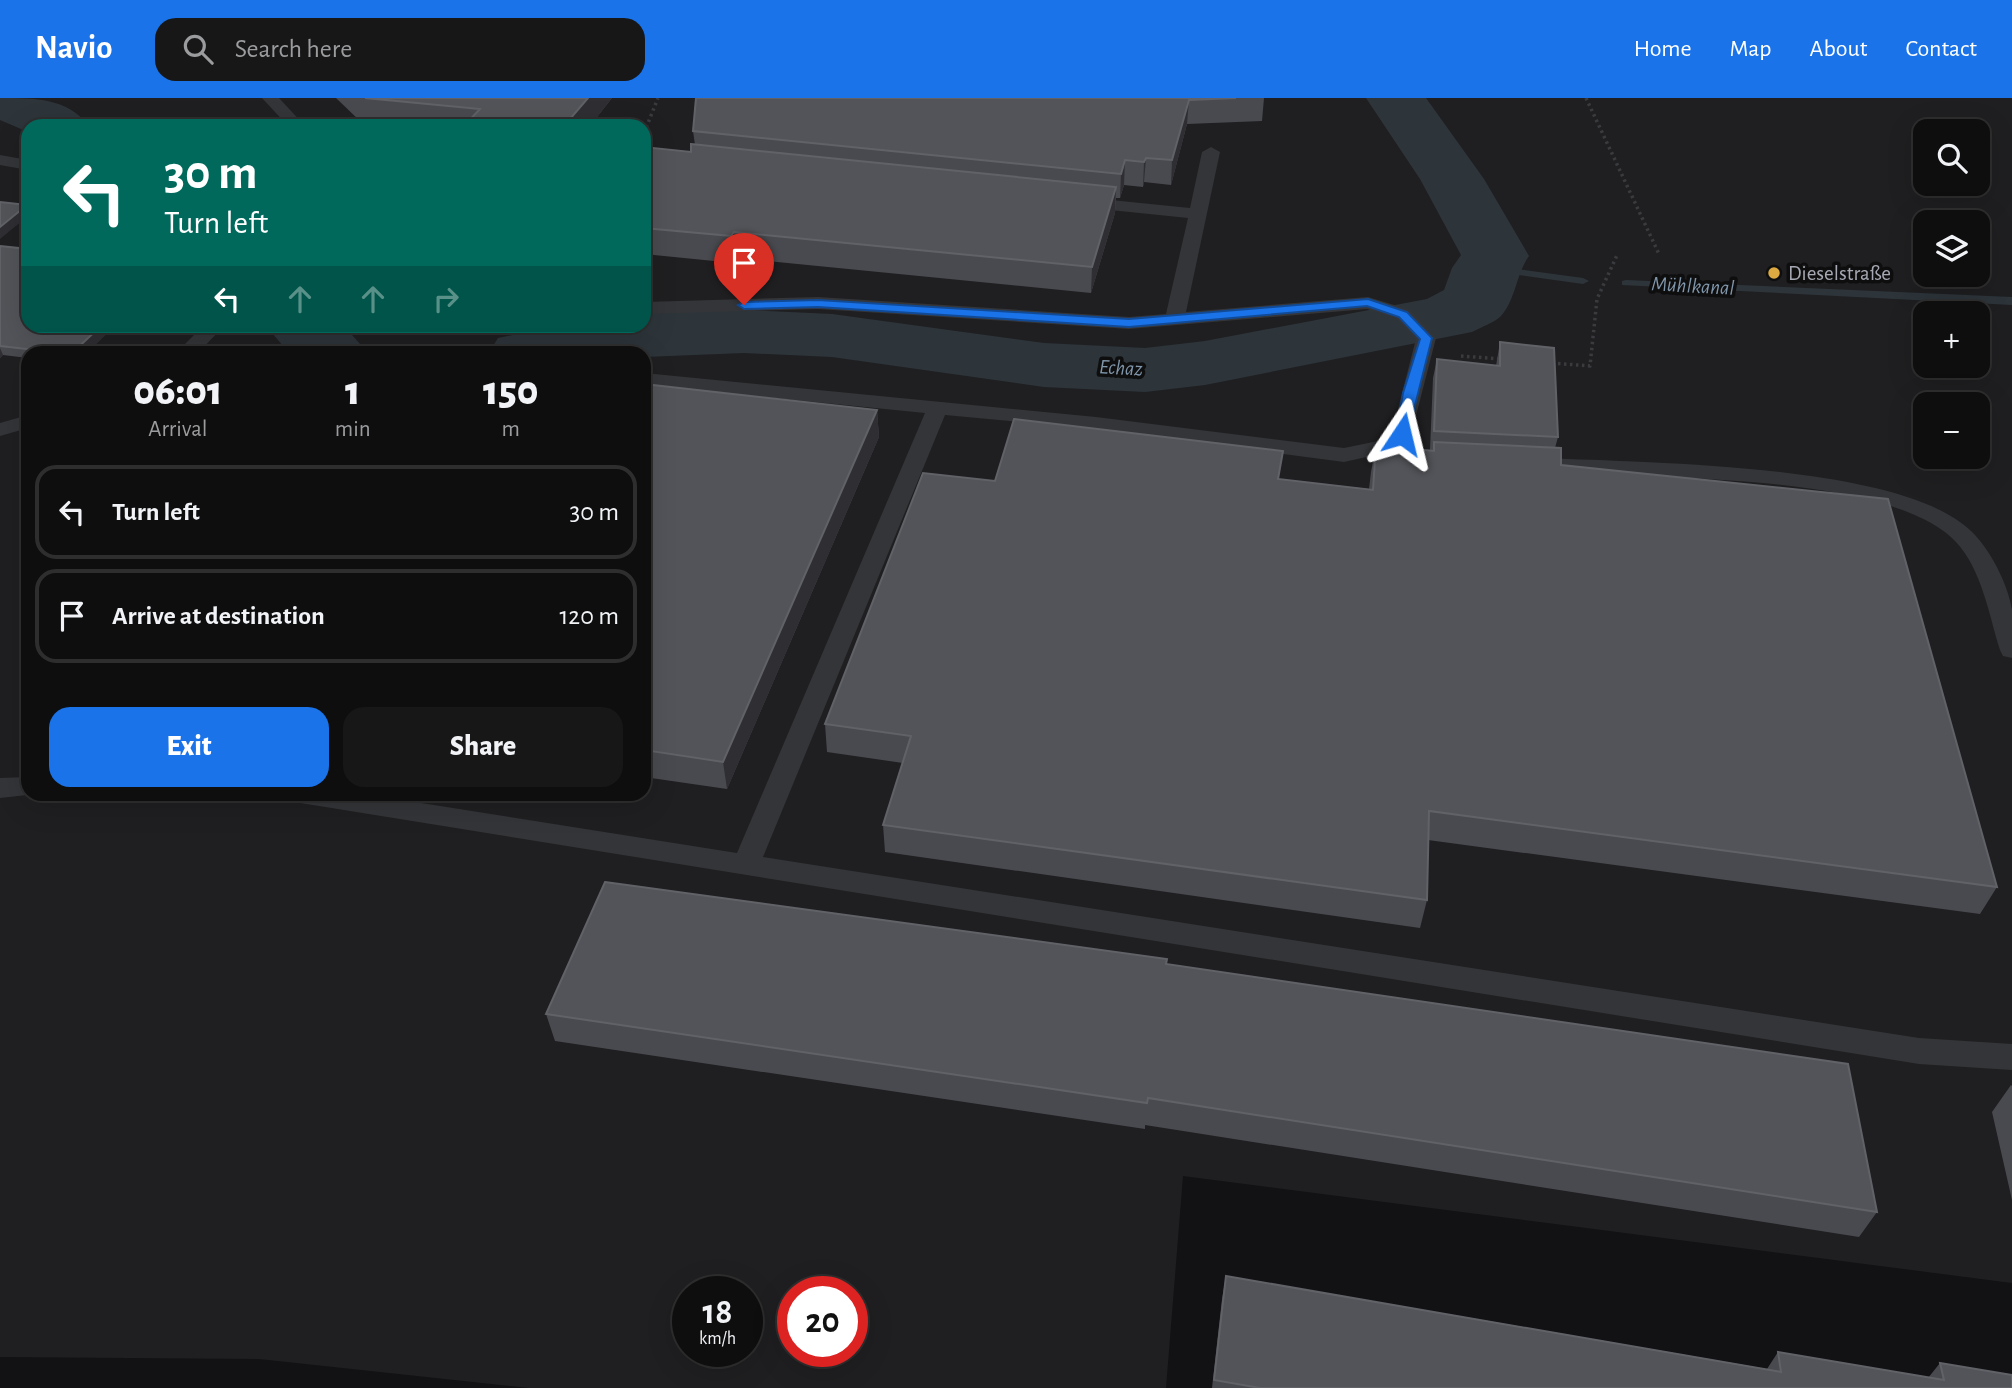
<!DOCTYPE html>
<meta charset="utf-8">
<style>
body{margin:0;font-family:"Alegreya Sans",sans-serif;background:#171718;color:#f1f3f6;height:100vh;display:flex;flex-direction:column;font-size:26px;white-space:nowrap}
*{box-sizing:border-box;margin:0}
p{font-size:23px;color:#9b9c9e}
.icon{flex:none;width:38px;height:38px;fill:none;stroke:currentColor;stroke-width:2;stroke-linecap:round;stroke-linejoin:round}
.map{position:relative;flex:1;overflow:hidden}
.side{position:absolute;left:21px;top:248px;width:630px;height:455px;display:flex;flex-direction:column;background:#0e0e0f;border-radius:21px;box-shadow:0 7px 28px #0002,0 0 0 2px #2e2e2f}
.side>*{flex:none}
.hud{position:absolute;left:21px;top:21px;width:630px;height:214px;border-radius:21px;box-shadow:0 7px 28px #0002,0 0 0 2px #2e2e2f;background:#00695c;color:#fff;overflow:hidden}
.controls{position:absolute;left:1913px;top:21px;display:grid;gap:14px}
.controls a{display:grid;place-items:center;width:77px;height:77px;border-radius:14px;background:#0e0e0f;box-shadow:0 7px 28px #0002,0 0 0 2px #2e2e2f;font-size:35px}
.speed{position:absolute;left:672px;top:1178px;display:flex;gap:14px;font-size:35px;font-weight:700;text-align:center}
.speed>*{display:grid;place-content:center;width:91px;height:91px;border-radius:50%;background:#0e0e0f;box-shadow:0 7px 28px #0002,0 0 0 2px #2e2e2f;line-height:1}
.speed small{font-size:18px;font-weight:400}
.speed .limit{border:10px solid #d22;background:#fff;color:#111}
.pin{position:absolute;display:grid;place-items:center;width:60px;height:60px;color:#fff;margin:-72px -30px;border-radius:50% 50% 50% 0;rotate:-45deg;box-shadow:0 0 7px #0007}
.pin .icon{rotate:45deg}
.me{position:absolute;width:77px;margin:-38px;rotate:10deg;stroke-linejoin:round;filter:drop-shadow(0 0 5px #0008)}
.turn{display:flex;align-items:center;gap:24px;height:147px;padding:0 28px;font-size:32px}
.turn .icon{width:91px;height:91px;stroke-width:2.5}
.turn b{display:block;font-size:49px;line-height:60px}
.lanes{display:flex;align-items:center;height:66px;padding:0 28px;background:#0003;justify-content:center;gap:35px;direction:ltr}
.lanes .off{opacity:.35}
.eta{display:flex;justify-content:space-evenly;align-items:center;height:119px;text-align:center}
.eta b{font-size:42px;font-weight:800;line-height:49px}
.action{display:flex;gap:14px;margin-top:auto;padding:14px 28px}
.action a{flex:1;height:80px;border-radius:21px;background:#1a73e8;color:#fff;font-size:28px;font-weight:800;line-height:80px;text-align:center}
.action a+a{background:#171718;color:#f1f3f6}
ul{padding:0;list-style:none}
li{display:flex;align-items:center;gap:21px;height:94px;margin:0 14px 10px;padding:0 14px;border:4px solid #2e2e2f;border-radius:21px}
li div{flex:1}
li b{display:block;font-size:26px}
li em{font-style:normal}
header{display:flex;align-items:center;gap:42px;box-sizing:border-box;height:98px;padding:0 35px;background:#1a73e8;color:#fff}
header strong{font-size:33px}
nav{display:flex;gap:38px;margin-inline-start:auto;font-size:24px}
.search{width:490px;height:63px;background:#171718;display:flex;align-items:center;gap:18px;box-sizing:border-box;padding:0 24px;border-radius:21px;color:#9b9c9e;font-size:26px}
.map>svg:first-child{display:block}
.built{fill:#1f1f21;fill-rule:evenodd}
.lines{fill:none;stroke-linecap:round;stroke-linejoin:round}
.stream{fill:#2d353b;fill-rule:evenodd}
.river{fill:#2d353b;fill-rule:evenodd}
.path{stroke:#3a3b3f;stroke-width:3.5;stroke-dasharray:2.5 3.5;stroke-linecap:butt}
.lane{fill:#343538;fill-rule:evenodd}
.wall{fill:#494a4f}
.shaded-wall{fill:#2f2f33}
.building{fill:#535459;stroke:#606267;stroke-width:2}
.route{fill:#1a73e8;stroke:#114b97;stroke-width:2}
.poi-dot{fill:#ddaa42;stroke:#0e0e0f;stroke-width:2.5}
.labels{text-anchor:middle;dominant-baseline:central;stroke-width:7;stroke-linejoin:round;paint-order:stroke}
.far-poi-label{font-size:21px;fill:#a6a9b3;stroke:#0e0e0f;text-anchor:start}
.far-water-label{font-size:21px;font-style:italic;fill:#8096aa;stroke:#0e0e0f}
</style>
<header>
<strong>Navio</strong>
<div class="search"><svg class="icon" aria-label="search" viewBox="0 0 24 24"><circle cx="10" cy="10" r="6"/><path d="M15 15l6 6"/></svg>Search here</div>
<nav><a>Home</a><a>Map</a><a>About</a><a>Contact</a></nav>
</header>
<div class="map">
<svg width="2012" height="1290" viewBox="0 0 2012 1290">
<rect width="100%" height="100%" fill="#121214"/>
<!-- built -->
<path class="built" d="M0,0h2012v1185l-829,-107 -17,212h-637l-270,-29 -259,-2zM28,28h616v200h-616zM1925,33h53v53h-53zM1925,124h53v53h-53zM1925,215h53v53h-53zM28,256h616v440h-616zM1925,306h53v53h-53zM688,1194h59v59h-59zM793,1194h59v59h-59z"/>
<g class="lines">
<!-- stream -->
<path class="stream" d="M1486,167l97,13 6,3 -6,3 -101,-14v-4z
M1626,182l386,17v8l-390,-20v-4z"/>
<!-- river -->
<path class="river" d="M0,0c36,0 67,0 89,28h-61v6l-28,-12z
M1366,0h60l58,81 45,77c-13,18 -13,43 -28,60 -7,7 -20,11 -29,16l-267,53 -60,7 -101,-5 -212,-30 -88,-4 -100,4v-3h-156l10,-16 58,-12h88v-13l100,-3 88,4 212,29 101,5 60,-7 222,-42 17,-9 8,-22 9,-13 -41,-76z
M266,228h78l25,28h-79z"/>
<!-- path -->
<path class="path" d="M1586,0l73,156
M644,35l14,-35
M1461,258l40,3
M1552,265l38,3 7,-67 21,-46"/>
<!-- lane -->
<path class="lane" d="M262,0h17l26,28h-17z
M1211,49l9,5 -34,160 182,-15 42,13 26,28 -26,101 -12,11 -54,12 -248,-33 -151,-14 -182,442 1156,181 93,6v26l-93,-6 -1631,-263 -3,-7h79l373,59 188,-440 -281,-28v-12l452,44 248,31 39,-8 9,-8 24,-93 -20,-21 -29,-9 -238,20 -311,-20 -174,5v-12l174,-5 311,20 37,-3 22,-96 -107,-11 -9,-5 9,-5 109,11 12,-56z
M0,57l28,5v10l-28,-5z
M203,228h21l-27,28h-22z
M28,317v13l-28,8v-13z
M1546,360c99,5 355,5 425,73 19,18 37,53 41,79 0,16 0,33 0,48l-9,-2 -3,-6c-11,-35 -18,-80 -44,-108 -58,-62 -255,-63 -338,-67 -26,-1 -55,1 -80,-5l-3,-5z
M28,679v17h8l-36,4v-20z"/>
</g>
<!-- wall -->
<path class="wall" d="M336,0h276l-22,28h-185l-44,-4z
M696,0h568l-2,23 -75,3 -16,61 -27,-3 -1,5 -19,-2 -4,13h-4l-1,15 -24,80 -354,-35 -3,5 -90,-9v-107l47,5 4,-7 -2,-14z
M0,148l86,108h-58v4l-25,-3 -3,3z
M1500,244l58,95 -3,11 6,17 436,422 -17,27 -552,-74 -1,60 -7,28 -535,-76 -2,-27 20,-62 -76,-11 -2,-28 170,-243 284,-2 90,10 2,-17 5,-27 57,6v-1h-3l3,-72 4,-19 59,7z
M644,286l233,26 2,27 -152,352 -83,-12z
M1166,867l711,247 -18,25 -714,-112v4l-590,-88 -9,-27z
M2011,987l1,1v114l-20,-88z
M1226,1178l541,93 11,-17 150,26 12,-15 72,25h-800l10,-89z"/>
<!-- shaded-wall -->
<path class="shaded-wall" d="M588,0h24l-22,28h-26z
M1189,2l-2,24 -16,61 1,-25z
M1146,60l-2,24 -1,5 1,-25z
M1125,62l-1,25 -4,13 1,-24z
M1116,89l-1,26 -24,80 1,-26z
M27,107l1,11 -28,23v-12z
M734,134l3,26 -3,5 -3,-27z
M101,228h14l-29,28h-15z
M0,250l3,7 -3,3z
M877,312l2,27 -152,352 -4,-27z"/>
<!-- building -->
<path class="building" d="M365,0h223l-24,28h-100l16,-17z
M696,0h540l-47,2 -17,60 -26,-2 -2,4 -19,-2 -4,14 -428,-43z
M691,46l425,43 -24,80 -358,-35 -3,4 -87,-8v-81l47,5z
M0,104l27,3 -27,22z
M0,148l28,3v77h73l-30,28 -71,-8z
M1500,244l54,6 4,89 -124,-6 3,-72 63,7z
M644,286l233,26 -154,352 -79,-12z
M1014,321l269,32 -5,28 95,11 3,-45 58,6v-9l127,6v17l327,34 109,388 -568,-76 -2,89 -544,-75 28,-89 -86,-12 98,-251 72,8z
M605,784l562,77 -1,5 682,100 29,148 -729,-114 -1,5 -601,-89z
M1226,1178l555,96 -3,-20 166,28 -4,-17 72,12v13h-752l-46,-8z"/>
<!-- route -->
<path class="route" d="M1368,201l39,13 25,26 -25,99 -11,-3 7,-41 17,-54 -21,-22 -32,-11 -238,21 -311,-20 -74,2 -6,-4 6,-3 74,-2 311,19z"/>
<!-- markers -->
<circle class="poi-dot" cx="1774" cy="175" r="7"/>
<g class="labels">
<!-- far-poi labels -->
<g class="far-poi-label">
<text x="1788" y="175">Dieselstraße</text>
</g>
<!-- far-water labels -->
<g class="far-water-label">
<text transform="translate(1693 188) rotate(3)">Mühlkanal</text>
<text transform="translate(1121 270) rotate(3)">Echaz</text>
</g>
</g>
</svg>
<div class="controls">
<a><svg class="icon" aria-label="search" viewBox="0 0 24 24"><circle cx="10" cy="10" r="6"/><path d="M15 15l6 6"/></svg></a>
<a><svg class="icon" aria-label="layers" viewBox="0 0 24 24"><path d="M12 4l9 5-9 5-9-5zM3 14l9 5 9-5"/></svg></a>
<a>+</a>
<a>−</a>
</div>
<div class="speed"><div>18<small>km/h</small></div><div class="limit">20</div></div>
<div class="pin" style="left:744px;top:207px;background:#d93025"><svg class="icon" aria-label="arrive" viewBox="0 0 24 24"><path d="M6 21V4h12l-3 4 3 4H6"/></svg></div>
<svg class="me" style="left:1402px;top:336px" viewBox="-20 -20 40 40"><path d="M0-17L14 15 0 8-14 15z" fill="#1a73e8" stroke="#fff" stroke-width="4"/></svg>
<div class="hud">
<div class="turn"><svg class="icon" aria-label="left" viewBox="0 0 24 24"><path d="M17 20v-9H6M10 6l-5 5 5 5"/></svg><div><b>30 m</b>Turn left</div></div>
<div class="lanes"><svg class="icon" aria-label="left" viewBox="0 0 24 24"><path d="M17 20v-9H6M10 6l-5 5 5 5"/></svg><svg class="icon off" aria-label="ahead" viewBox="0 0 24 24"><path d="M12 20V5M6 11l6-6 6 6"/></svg><svg class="icon off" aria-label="ahead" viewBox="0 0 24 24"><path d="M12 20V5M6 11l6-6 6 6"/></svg><svg class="icon off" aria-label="right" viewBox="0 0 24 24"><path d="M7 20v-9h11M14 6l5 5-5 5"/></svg></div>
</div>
<section class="side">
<div class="eta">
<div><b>06:01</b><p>Arrival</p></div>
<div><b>1</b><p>min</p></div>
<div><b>150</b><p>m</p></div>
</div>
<ul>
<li><svg class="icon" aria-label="left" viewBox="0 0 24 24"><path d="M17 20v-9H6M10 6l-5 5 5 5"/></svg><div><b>Turn left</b></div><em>30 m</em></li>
<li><svg class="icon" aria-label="arrive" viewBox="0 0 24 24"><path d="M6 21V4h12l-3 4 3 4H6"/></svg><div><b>Arrive at destination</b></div><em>120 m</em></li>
</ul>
<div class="action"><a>Exit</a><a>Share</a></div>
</section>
</div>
